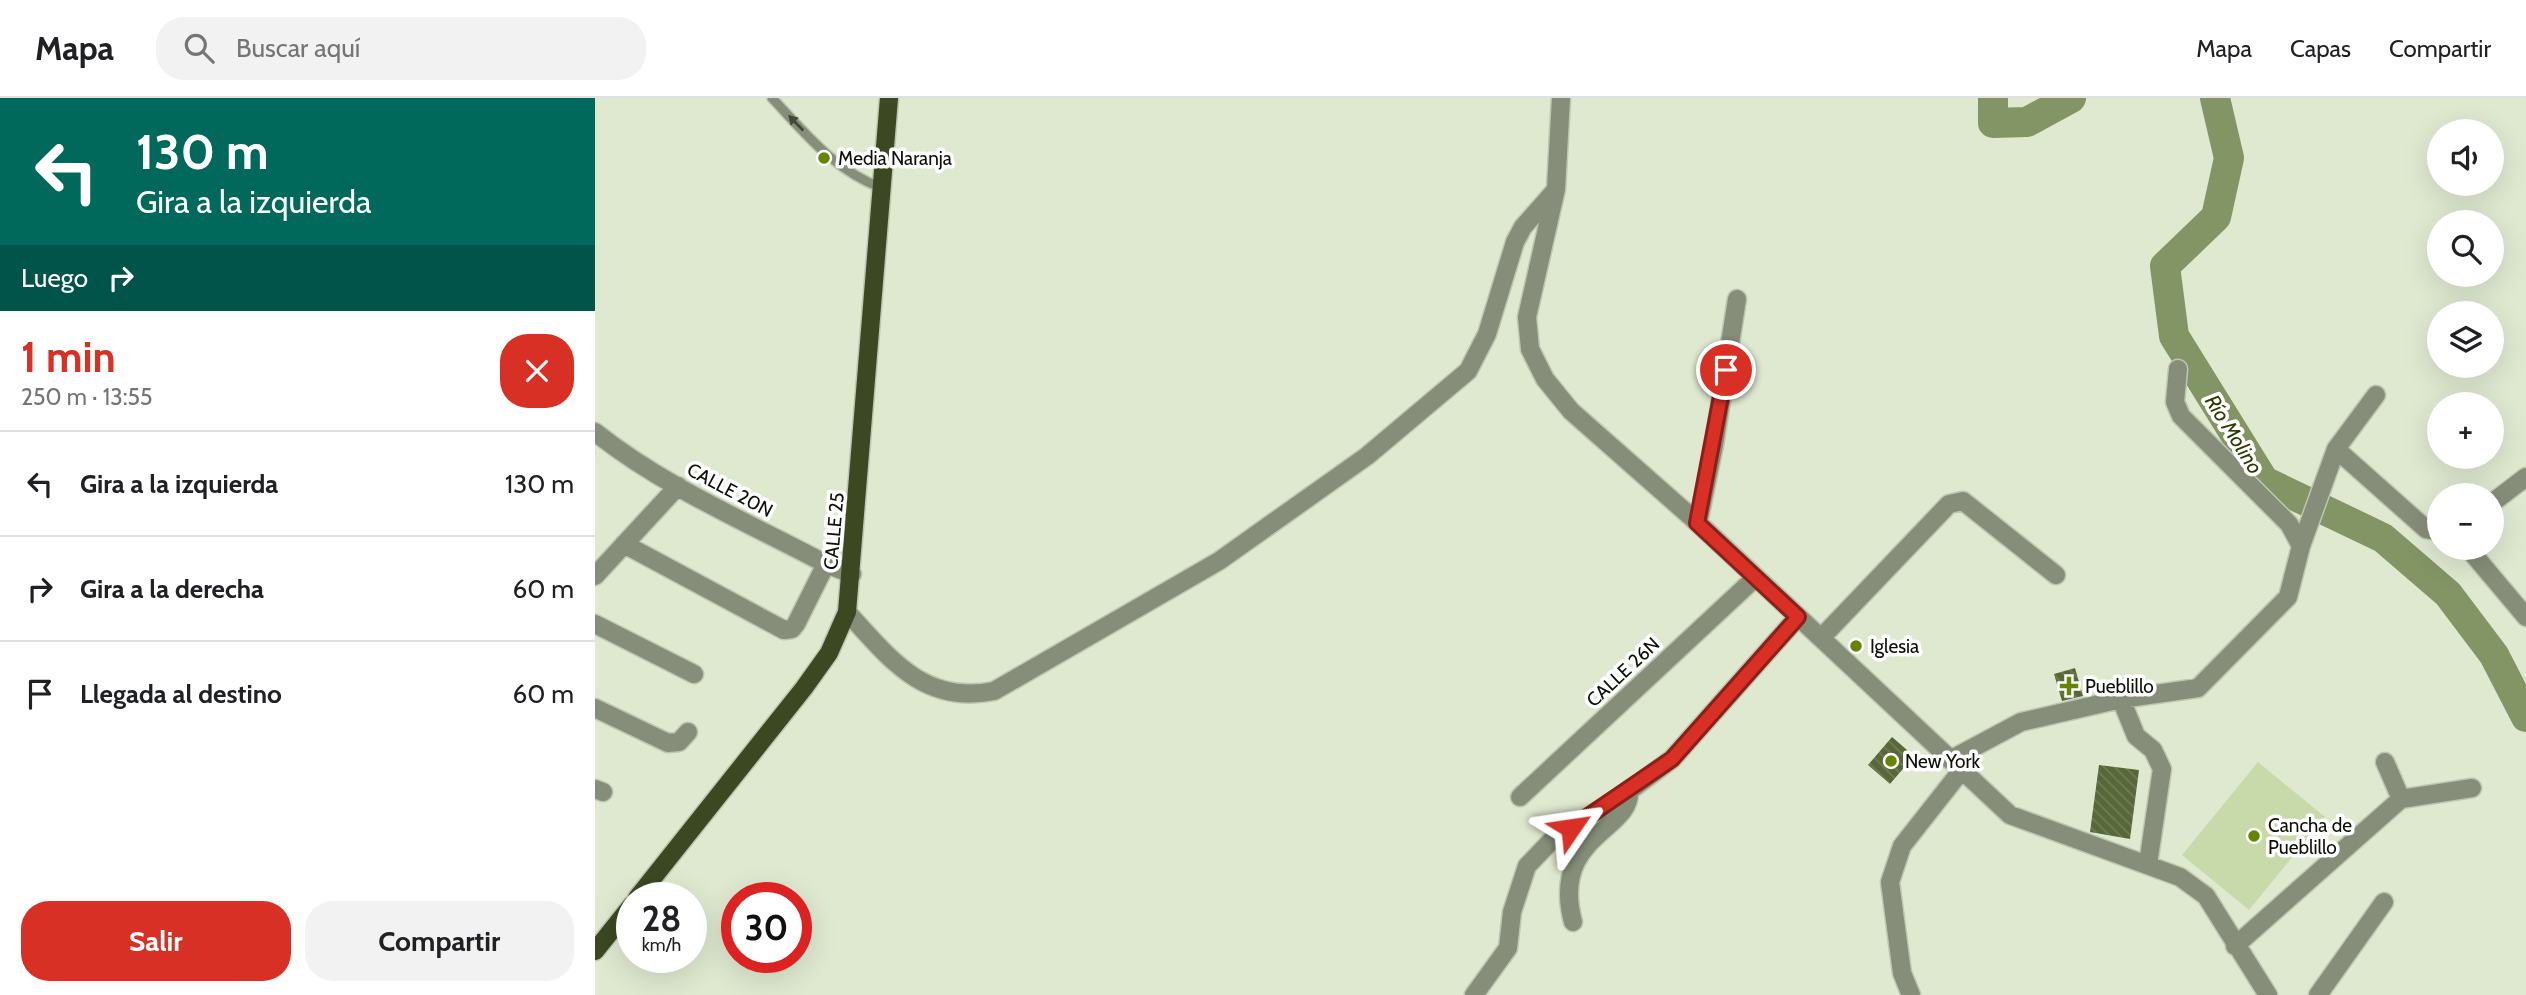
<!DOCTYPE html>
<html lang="es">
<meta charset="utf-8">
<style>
body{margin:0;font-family:Cabin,sans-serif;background:#f2f2f2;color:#202124;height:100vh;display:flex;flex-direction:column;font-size:26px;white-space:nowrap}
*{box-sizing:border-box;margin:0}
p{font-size:23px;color:#757577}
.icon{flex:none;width:38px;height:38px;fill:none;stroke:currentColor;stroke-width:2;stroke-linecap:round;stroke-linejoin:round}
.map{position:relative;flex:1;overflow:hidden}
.side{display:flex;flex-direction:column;background:#fff;width:595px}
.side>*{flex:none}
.hud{background:#00695c;color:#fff;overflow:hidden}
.controls{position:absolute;left:1832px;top:21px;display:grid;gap:14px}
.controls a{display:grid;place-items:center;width:77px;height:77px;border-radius:50%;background:#fff;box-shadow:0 7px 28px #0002;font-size:35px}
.speed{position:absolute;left:21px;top:784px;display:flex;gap:14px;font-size:35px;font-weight:700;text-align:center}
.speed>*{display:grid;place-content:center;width:91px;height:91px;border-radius:50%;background:#fff;box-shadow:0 7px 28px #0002;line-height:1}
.speed small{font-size:18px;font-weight:400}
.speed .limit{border:10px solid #d22;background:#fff;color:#111}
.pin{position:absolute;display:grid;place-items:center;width:60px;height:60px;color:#fff;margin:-30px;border:4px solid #fff;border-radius:50%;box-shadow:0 2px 7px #0007}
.me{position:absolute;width:77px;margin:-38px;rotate:58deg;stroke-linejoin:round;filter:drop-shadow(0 0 5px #0008)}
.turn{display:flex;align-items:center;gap:24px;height:147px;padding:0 21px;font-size:32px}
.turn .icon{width:91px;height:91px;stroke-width:2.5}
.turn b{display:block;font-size:49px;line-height:60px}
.then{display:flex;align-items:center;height:66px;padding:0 21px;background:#0003;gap:14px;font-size:26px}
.round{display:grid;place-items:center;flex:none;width:74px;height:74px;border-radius:28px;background:#f2f2f2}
.overview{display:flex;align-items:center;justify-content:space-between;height:119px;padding:0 21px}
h1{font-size:42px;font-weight:700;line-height:52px;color:#d93025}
.cta{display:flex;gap:14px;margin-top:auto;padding:14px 21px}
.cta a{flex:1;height:80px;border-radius:28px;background:#d93025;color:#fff;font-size:28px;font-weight:700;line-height:80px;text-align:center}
.cta a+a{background:#f2f2f2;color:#202124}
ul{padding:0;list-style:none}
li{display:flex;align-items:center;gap:21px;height:105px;padding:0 21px;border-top:2px solid #e0e0e0}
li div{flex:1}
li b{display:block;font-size:26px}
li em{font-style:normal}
header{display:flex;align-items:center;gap:42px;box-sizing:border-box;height:98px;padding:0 35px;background:#fff;border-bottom:2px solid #e0e0e0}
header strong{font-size:33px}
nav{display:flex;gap:38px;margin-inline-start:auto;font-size:24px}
.search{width:490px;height:63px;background:#f2f2f2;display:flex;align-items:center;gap:18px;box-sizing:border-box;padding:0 24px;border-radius:28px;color:#757577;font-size:26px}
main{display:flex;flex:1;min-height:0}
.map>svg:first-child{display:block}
.green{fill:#c8daaa}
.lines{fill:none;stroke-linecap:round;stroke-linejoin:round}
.river{stroke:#839564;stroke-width:30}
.building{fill:url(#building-back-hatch)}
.lane-casing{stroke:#bdc6b0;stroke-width:12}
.street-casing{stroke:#bdc6b0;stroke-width:21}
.primary-casing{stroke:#bdc6b0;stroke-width:21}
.lane{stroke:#868e79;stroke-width:9}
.street{stroke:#868e79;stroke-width:18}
.primary{stroke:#3b4822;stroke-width:18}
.oneway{fill:#43493a}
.route-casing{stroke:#8d1f18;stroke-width:18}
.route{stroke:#d93025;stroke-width:12}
.poi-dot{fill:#668600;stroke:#fff;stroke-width:2.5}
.labels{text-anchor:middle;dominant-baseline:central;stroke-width:7;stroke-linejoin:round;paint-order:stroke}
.poi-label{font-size:19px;fill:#0c1007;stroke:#fff;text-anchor:start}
.street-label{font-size:19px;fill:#0c1007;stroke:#fff}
.water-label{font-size:21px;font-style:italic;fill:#2d3d02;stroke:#fff}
</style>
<header>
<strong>Mapa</strong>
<div class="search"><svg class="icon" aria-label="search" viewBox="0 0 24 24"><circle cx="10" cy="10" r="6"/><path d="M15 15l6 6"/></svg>Buscar aquí</div>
<nav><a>Mapa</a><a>Capas</a><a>Compartir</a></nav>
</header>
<main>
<section class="side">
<div class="hud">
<div class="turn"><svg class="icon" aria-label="left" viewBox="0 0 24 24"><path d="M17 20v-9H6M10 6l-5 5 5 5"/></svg><div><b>130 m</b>Gira a la izquierda</div></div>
<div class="then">Luego<svg class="icon" aria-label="right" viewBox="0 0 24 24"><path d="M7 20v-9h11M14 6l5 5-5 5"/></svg></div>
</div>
<div class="overview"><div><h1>1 min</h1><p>250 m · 13:55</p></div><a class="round" style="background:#d93025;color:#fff"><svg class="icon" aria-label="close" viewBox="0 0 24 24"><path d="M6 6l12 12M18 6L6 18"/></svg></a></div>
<ul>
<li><svg class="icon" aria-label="left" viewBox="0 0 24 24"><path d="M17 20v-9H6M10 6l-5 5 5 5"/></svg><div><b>Gira a la izquierda</b></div><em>130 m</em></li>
<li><svg class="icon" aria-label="right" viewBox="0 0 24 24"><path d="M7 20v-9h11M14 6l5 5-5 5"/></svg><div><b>Gira a la derecha</b></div><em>60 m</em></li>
<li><svg class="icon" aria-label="arrive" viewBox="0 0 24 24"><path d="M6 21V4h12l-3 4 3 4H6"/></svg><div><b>Llegada al destino</b></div><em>60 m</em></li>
</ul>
<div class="cta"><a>Salir</a><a>Compartir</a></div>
</section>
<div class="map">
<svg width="1931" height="897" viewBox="0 0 1931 897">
<defs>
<pattern id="building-back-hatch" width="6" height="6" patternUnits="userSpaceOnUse" patternTransform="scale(1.75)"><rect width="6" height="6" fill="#576738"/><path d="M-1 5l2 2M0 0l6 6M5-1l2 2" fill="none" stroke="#6f7b57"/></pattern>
</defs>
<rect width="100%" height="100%" fill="#dfe9d0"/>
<!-- green -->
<path class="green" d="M1663,664l67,55 -76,93 -67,-55z"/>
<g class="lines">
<!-- river -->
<path class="river" d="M1398,0v25l34,-1 44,-24
M1620,0l14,60 -13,59 -51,49 9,70 90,145 119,57 65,56 46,61 32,62"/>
</g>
<!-- building -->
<path class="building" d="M1480,570l8,28 -21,5 -8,-27z
M1297,639l22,19 -24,28 -22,-19z
M1504,667l40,5 -9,69 -40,-7z"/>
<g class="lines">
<defs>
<path id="lane" d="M177,0c34,36 63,73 110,90"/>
<path id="street" d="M966,0l-5,91 -29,128 3,32 15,30 26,32 127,112 312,292 170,62 26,19 62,99
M1583,271l-3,33 6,14 108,108 12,22
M0,334c69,55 154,91 231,132l26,10
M1741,351l90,80 13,2
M1897,405l34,-26
M1103,425l16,-78 23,-146
M29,446l160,86 8,-1 4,-5 30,-60
M1873,450l58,69
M0,478l83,-90
M252,514c43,47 77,93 147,79l225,-130 148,-105 101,-85 19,-37 28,-92 8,-15 31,-35
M0,526l99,50
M1226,540l128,-134 14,-3 93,74
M1526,601l15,37 17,14 9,19 -14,95
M0,610l73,35 11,-1 9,-10
M1355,662l71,-38 100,-23 77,-11 90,-91 13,-51 35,-97 40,-54
M1790,664l16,37
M0,691l8,3
M925,699l235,-219
M978,824c-23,-87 59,-91 56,-131
M1640,848l166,-147 71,-11
M879,897l34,-47 4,-36 15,-46 24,-25 78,-50 43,-32 126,-142
M1316,897l-9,-22 -12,-91 12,-36 59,-75
M1723,897l66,-93"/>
<path id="primary" d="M42,800l167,-210 25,-35 18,-41 42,-514
M0,853l37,-46"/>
</defs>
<!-- lane casing -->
<use href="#lane" class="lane-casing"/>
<!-- street casing -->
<use href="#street" class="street-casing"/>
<!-- primary casing -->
<use href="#primary" class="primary-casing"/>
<!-- lane -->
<use href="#lane" class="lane"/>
<!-- street -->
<use href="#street" class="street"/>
<!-- primary -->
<use href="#primary" class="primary"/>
</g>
<!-- one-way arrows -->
<defs><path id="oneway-solid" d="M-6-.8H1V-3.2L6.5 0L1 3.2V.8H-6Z" transform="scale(1.75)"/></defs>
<use class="oneway" href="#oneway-solid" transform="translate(201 25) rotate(-134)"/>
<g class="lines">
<defs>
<path id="route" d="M976,730l101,-69 126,-142 -101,-94 29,-153"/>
</defs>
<!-- route casing -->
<use href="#route" class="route-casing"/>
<!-- route -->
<use href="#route" class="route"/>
</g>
<!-- markers -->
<g class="poi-dot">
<circle cx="229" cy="60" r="7"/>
<circle cx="1261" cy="548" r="7"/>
<path d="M1470.5 577.5h7v7h7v7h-7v7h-7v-7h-7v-7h7z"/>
<circle cx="1296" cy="663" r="7"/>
<circle cx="1659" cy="738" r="7"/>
</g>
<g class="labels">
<!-- poi labels -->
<g class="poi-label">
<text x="243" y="60">Media Naranja</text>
<text x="1275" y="548">Iglesia</text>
<text x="1490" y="588">Pueblillo</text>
<text x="1310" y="663">New York</text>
<text x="1673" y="727">Cancha de<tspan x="1673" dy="22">Pueblillo</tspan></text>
</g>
<!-- street labels -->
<g class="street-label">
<text transform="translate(135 392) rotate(28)">CALLE 20N</text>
<text transform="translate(239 433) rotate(-85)">CALLE 25</text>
<text transform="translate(1028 574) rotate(-43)">CALLE 26N</text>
</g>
<!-- water labels -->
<g class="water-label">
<text transform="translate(1639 336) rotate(58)">Río Molino</text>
</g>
</g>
</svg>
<div class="controls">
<a><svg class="icon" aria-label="sound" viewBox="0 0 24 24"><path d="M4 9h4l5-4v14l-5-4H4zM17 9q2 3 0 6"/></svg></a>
<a><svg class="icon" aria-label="search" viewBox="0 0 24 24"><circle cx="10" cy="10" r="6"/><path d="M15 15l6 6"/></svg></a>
<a><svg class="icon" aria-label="layers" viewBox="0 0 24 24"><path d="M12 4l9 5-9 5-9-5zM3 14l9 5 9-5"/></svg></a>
<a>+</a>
<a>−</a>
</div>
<div class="speed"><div>28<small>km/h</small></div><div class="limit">30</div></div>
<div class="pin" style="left:1131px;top:272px;background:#d93025"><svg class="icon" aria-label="arrive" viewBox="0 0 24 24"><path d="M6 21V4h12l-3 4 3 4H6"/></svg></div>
<svg class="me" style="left:976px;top:730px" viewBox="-20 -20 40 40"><path d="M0-17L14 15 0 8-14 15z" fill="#d93025" stroke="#fff" stroke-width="4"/></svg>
</div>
</main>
